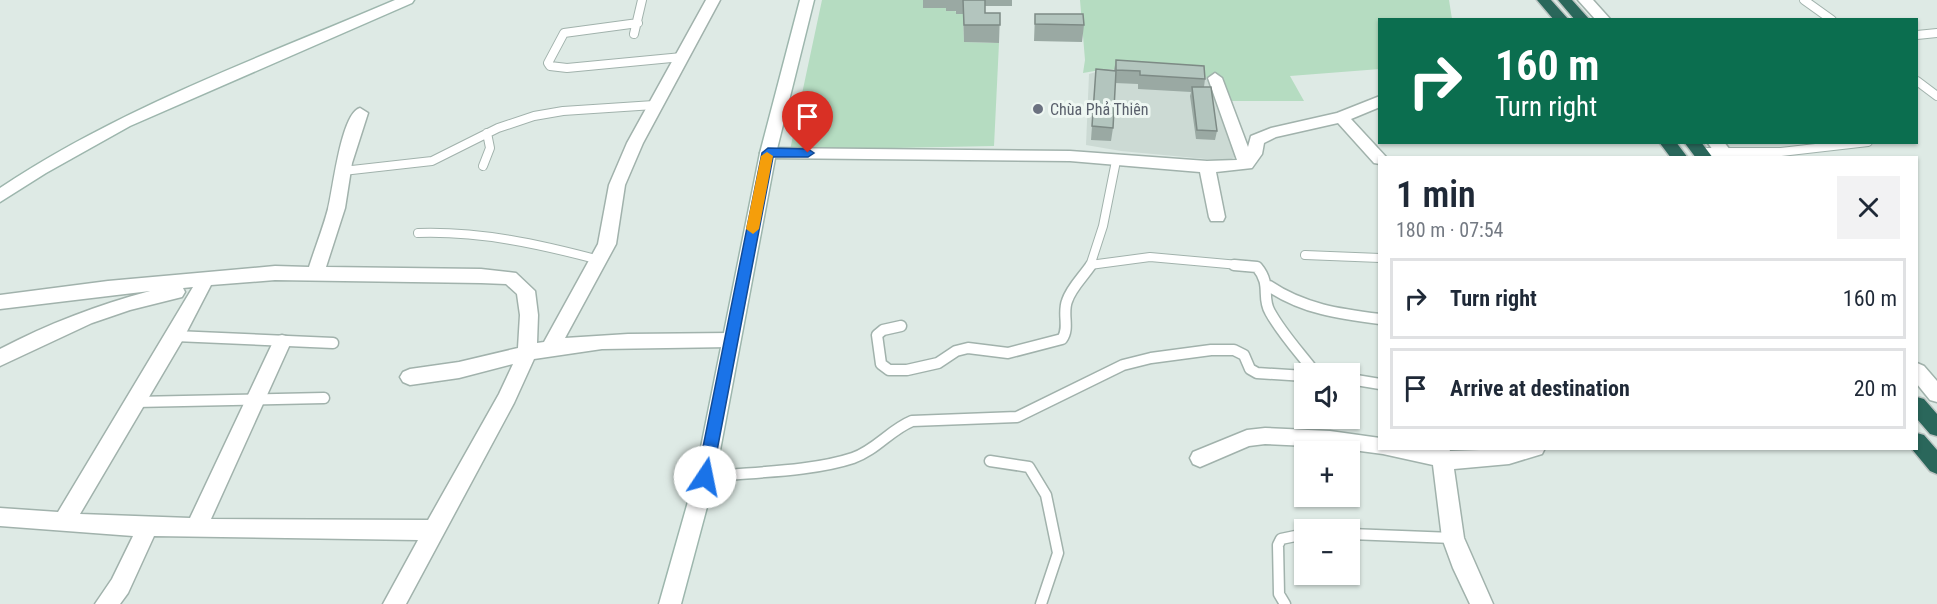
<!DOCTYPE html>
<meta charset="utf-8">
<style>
body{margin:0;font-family:"Roboto Condensed",sans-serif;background:#f2f2f3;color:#1f2937;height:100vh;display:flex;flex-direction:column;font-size:22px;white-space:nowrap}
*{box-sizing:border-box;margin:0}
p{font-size:20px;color:#747a83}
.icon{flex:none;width:33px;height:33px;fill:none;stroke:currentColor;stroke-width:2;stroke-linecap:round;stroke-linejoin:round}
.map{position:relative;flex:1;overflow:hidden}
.sheet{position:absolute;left:1378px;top:156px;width:540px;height:294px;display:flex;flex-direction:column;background:#fff;border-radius:0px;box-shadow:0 2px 4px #0004}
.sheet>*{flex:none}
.guide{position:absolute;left:1378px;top:18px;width:540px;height:126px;border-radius:0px;box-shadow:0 2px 4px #0004;background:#0b6e4f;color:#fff;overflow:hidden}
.tools{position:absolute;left:1294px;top:363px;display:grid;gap:12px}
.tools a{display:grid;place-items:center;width:66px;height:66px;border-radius:0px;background:#fff;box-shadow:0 2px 4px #0004;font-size:30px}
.pin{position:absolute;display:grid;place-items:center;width:51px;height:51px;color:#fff;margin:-62px -26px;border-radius:50% 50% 50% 0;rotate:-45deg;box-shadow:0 0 6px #0007}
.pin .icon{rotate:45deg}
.me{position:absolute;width:66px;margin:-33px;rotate:11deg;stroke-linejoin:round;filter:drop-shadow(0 0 4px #0008)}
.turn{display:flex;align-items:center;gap:21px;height:126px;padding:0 18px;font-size:27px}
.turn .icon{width:78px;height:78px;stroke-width:2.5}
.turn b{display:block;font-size:42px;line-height:51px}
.round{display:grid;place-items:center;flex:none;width:63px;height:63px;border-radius:0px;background:#f2f2f3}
.head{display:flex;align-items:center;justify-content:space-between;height:102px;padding:0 18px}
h1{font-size:36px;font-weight:600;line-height:45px}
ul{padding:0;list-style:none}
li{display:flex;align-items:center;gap:18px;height:81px;margin:0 12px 9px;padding:0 6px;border:3px solid #e0e1e3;border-radius:0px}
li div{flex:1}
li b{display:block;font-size:22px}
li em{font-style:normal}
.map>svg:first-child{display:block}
.built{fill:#ccdad4}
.green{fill:#b5dcc1}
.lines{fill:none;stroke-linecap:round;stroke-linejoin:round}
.lane-far1-casing{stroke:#a1b2ac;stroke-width:10}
.lane-casing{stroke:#a1b2ac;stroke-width:13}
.street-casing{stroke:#a1b2ac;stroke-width:3}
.secondary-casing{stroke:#9db6ad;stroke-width:3}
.highway-casing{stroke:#bcc4c2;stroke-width:3}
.lane-far1{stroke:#fff;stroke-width:8}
.lane{stroke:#fff;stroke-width:10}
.street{fill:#fff;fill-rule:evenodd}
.secondary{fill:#fff;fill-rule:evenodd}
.highway{fill:#2a675b;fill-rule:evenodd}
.wall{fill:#9aa9a3}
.building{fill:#b3c5be;stroke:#7d8a85;stroke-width:1.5}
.route{fill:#1a73e8;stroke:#114b97;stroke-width:1.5}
.slow{fill:#f59e0b}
.worship-dot{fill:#6b7280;stroke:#eef7f2;stroke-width:2}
.labels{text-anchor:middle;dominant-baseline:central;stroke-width:6;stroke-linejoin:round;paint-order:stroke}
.worship-label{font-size:16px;fill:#5b616d;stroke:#eef7f2;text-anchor:start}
</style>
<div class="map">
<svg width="1937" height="604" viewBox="0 0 1937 604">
<rect width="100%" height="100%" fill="#deeae5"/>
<!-- built -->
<path class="built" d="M1106,69l106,9 26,77 -8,5h-14l-95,-9 -35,-6 3,-71z"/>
<!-- green -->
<path class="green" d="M822,0h102l39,14 1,28 35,1 -5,103 -204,4z
M1080,0h369l3,19 -72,1v49l-90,7 14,25h-79l-13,-23 -106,-9 -23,4 2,-13z"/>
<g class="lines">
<defs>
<path id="lane-far1" d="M1804,0l28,20
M638,23l-74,10 -16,30 2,3 17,2 115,-11
M634,34l8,-34
M1917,35l20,-2
M1917,81l20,15
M1700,152h81l87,-10
M483,166l7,-18 -3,-15
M343,171l89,-10 66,-33 36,-12 29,-5 91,-6
M418,233c62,-2 121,11 181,27
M1305,255l75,3
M1090,265l60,-8 100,9
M1090,266l13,-40 13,-65"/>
<path id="lane" d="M1234,265l23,2c15,18 4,30 13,45 12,22 31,42 46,62
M1269,286c34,23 71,28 111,33
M901,326l-18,4 -6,5 4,29 8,6h18l31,-7 18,-12 12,-3 40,5 54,-14c8,-11 0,-25 5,-38 4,-13 16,-24 24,-36
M175,336l158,7
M1350,379l30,5
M135,402l189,-4
M990,461l39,6 17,28 12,58 -17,51
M705,477c45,-5 106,-5 148,-19 23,-8 37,-28 59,-37l105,-4 106,-52 28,-7 60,-8h23l10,5 6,14 7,4 48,3
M1350,534l103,4
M1285,604l-6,-10 -1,-49 3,-6 24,-5"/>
<path id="street" d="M706,0h14l-77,143 -18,42 -9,59 -51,94 63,-4 103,-1 7,2 2,5 -2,5 -7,2 -129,2 -68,10 -20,44 -108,201h-23l35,-64 -264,-4 -26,57 -8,11h-25l17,-25 21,-43 -133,-10v-18l58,4 135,-225 -10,1 2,4 -3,5 -52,13 -38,13 -92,43v-17c48,-25 97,-44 150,-58l-150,18v-14l108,-14 167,-15 34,1c6,-19 14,-39 19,-58 5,-19 13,-96 32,-101l8,5 -16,50 -7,45 -19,59 155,2 35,4 19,18 3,24 -1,28 7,-1 54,-98 11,-59 18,-42zM275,280l206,3 25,1 11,10 3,21 -2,33 -59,14 -49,7 -7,3 -3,5 3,5 7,3 49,-7 54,-14 -14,30 -71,126 -217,-1 80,-177 -2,-5 -7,-2 -7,2 -2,5 -83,176 -110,-4 102,-173 29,-56z
M1578,0h15l18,20h-15z
M1215,73l7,5 26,69 3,-11 20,-8 66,-15 43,-17v11l-29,12 36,39h-7v6l-6,-1 -36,-40 -62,14 -12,6 -2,11 -10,14 -36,4 9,45 -2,4h-12l-2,-4 -9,-45 -130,-11 -302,-3 -6,-1 -2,-4 2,-4 6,-1 302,3 137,10 30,-1 -29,-82z
M1707,142h17l12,16h-17z
M1917,363l7,3 13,15v21l-7,-2 -13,-16z
M1265,428l65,3 50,7v10h69l1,3 95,-3 -3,6 -33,10 -55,5 10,69 29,66h-23l-17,-36 -11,-30 -9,-73 -50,-11 -53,-7 -65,-3 -16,2 -49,21 -7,-3 -3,-6 3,-6 54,-22z"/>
<path id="secondary" d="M395,0h19l-2,3 -282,123 -84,47 -46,29v-14c121,-81 262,-131 395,-188z
M800,0h14l-38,153 -61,324 -34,127h-22l36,-127 65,-324z"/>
<path id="highway" d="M1537,0h14l18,20h-15z
M1558,0h14l18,20h-15z
M1659,142h17l12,16h-17z
M1684,142h17l12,16h-17z
M1917,397l7,2 13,15v22l-7,-2 -13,-15z
M1917,433l7,2 13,15v24l-7,-3 -19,-23h6z"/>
</defs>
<!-- lane-far1 casing -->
<use href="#lane-far1" class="lane-far1-casing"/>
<!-- lane casing -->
<use href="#lane" class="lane-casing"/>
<!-- street casing -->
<use href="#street" class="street-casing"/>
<!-- secondary casing -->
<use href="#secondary" class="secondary-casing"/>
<!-- highway casing -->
<use href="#highway" class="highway-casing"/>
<!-- lane-far1 -->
<use href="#lane-far1" class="lane-far1"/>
<!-- lane -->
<use href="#lane" class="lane"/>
<!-- street -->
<use href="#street" class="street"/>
<!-- secondary -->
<use href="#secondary" class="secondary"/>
<!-- highway -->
<use href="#highway" class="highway"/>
</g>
<!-- wall -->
<path class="wall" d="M923,0h89v6h-27v7h15l-1,30 -35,-1 -1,-28h-7v-3h-10v-3h-23z
M1035,14l49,11 -2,17 -48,-1z
M1116,60l89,19 -1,8 13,44 -2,9 -19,-1 -6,-43 1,-4 -53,-3v-5l-23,-1 -2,45 -2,13 -20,-1 5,-71 18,1z"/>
<!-- building -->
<path class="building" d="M963,0h22v13h15v12h-36z
M1035,14h48l1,11 -49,-1z
M1116,60l88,6 1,13 -65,-4v-4l-24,-1z
M1096,69l20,2 -3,57 -21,-2z
M1192,87h19l6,44 -20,-1z"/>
<!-- route -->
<path class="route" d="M768,148l40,1 6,4 -6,4h-35l-61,320 -2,5 -5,2 -6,-2 -2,-5 65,-324z"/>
<!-- slow -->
<path class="slow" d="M767,152l6,4 -14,73 -6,5 -7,-5 15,-73z"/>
<!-- markers -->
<circle class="worship-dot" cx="1038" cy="109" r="6"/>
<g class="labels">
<!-- worship labels -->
<g class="worship-label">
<text x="1050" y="109">Chùa Phả Thiên</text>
</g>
</g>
</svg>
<div class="tools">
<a><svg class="icon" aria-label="sound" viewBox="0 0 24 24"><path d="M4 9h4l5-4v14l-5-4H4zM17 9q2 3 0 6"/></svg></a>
<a>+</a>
<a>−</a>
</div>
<div class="pin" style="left:808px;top:153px;background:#d93025"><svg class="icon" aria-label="arrive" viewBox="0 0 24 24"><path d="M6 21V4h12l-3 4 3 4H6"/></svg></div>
<svg class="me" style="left:705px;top:477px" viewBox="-20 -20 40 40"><circle r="19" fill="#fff"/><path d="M0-13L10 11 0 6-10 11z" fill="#1a73e8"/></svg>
<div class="guide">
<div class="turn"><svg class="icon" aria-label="right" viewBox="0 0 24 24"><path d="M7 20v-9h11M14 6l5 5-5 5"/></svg><div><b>160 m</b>Turn right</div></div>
</div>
<section class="sheet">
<div class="head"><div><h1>1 min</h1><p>180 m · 07:54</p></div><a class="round"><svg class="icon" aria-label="close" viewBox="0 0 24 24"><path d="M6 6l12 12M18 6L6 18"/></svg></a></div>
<ul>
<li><svg class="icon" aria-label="right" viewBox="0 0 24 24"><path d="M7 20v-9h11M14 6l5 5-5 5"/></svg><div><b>Turn right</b></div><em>160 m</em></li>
<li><svg class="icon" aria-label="arrive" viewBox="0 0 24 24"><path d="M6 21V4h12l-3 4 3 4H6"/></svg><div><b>Arrive at destination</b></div><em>20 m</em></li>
</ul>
</section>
</div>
